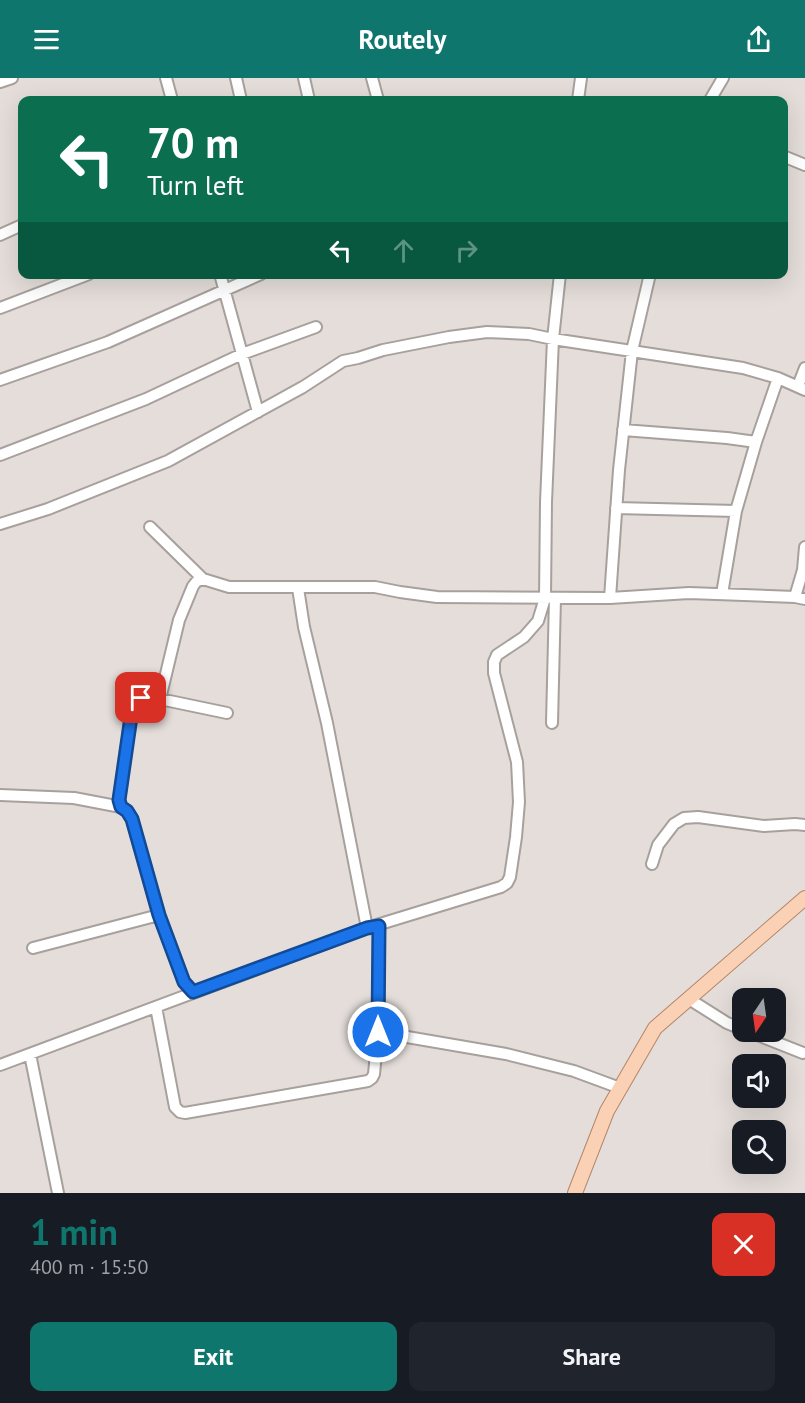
<!DOCTYPE html>
<meta charset="utf-8">
<style>
body{margin:0;font-family:"PT Sans",sans-serif;background:#20242c;color:#f1f3f6;height:100vh;display:flex;flex-direction:column;font-size:22px;white-space:nowrap}
*{box-sizing:border-box;margin:0}
p{font-size:20px;color:#9ea1a6}
.icon{flex:none;width:33px;height:33px;fill:none;stroke:currentColor;stroke-width:2;stroke-linecap:round;stroke-linejoin:round}
.map{position:relative;height:1115px;overflow:hidden}
.drawer{display:flex;flex-direction:column;background:#171b24;flex:1}
.drawer>*{flex:none}
.top-card{position:absolute;left:18px;top:18px;width:770px;height:183px;border-radius:12px;box-shadow:0 6px 24px #0002;background:#0b6e4f;color:#fff;overflow:hidden}
.needle{width:39px;rotate:193deg}
.tools{position:absolute;left:732px;top:910px;display:grid;gap:12px}
.tools a{display:grid;place-items:center;width:54px;height:54px;border-radius:12px;background:#171b24;box-shadow:0 6px 24px #0002;font-size:30px}
.pin{position:absolute;display:grid;place-items:center;width:51px;height:51px;color:#fff;margin:-26px;border-radius:12px;box-shadow:0 3px 9px #0006}
.me{position:absolute;width:66px;margin:-33px;rotate:0deg;stroke-linejoin:round;filter:drop-shadow(0 0 4px #0008)}
.turn{display:flex;align-items:center;gap:21px;height:126px;padding:0 30px;font-size:27px}
.turn .icon{width:78px;height:78px;stroke-width:2.5}
.turn b{display:block;font-size:42px;line-height:51px}
.lanes{display:flex;align-items:center;height:57px;padding:0 30px;background:#0003;justify-content:center;gap:30px;direction:ltr}
.lanes .off{opacity:.35}
.round{display:grid;place-items:center;flex:none;width:63px;height:63px;border-radius:12px;background:#20242c}
.headline{display:flex;align-items:center;justify-content:space-between;height:102px;padding:0 30px}
h1{font-size:36px;font-weight:800;line-height:45px;color:#0f766e}
.button{display:flex;gap:12px;margin-top:auto;padding:12px 30px}
.button a{flex:1;height:69px;border-radius:12px;background:#0f766e;color:#fff;font-size:24px;font-weight:800;line-height:69px;text-align:center}
.button a+a{background:#20242c;color:#f1f3f6}
header{display:flex;justify-content:space-between;align-items:center;height:78px;padding:0 30px;background:#0f766e;color:#fff;font-size:27px;font-weight:800}
.map>svg:first-child{display:block}
.lines{fill:none;stroke-linecap:round;stroke-linejoin:round}
.minor-casing{stroke:#a7a09c;stroke-width:14}
.major-casing{stroke:#b48567;stroke-width:16}
.minor{stroke:#fff;stroke-width:10}
.major{stroke:#fbd1b5;stroke-width:14}
.route-casing{stroke:#114b97;stroke-width:15}
.route{stroke:#1a73e8;stroke-width:10}
</style>
<header><svg class="icon" aria-label="menu" viewBox="0 0 24 24"><path d="M4 6h16M4 12h16M4 18h16"/></svg>Routely<svg class="icon" aria-label="share" viewBox="0 0 24 24"><path d="M12 15V3M7 8l5-5 5 5M5 13v7h14v-7"/></svg></header>
<div class="map">
<svg width="805" height="1115" viewBox="0 0 805 1115">
<rect width="100%" height="100%" fill="#e4ddd9"/>
<g class="lines">
<defs>
<path id="minor" d="M166,0l6,22
M236,0l5,22
M304,0l5,22
M372,0l6,22
M0,4l12,-4
M578,22l3,-22
M710,22l13,-22
M783,78l22,9
M0,157l22,-10
M220,196l38,138
M0,230l89,-34
M0,302l108,-38 153,-68
M798,308l7,-18
M623,352l104,8 29,4
M0,377l146,-56 96,-45 74,-27
M616,430l120,3
M0,446l48,-15 120,-48 135,-74 40,-26 15,-3 25,-8 66,-13 38,-5 42,2 24,5 190,29 35,10 27,12
M150,449l53,52 26,8h146l25,5 37,5 173,1 79,-5 106,4 10,2
M298,510l6,39 23,96 40,205
M722,516l14,-83 20,-69 22,-64
M795,519l8,-27 2,-23
M610,520l9,-128 13,-119 18,-77
M160,621l19,-79 14,-34 4,-5 6,-2
M552,645l3,-125
M0,717l74,3 47,9
M652,786l6,-19 16,-21 10,-6 14,-1 66,9 31,-2 10,1
M33,870l126,-33
M193,914l-9,-10 -25,-67 -27,-96 -5,-8 -6,-4 -2,-7 14,-97 8,-5 19,1 67,14
M689,921l38,24 15,6
M156,929l19,100 5,5 5,1 183,-32 4,-3 2,-4 4,-42 1,-106
M378,954l128,22 68,17 46,17
M750,954l53,21
M30,976l28,139
M0,987l367,-137 134,-41 6,-4 3,-6 6,-40 3,-35 -2,-40 -23,-89v-11l3,-7 27,-18 14,-16 7,-23 1,-96 7,-163 7,-65"/>
<path id="major" d="M575,1115l32,-82 48,-83 150,-130"/>
</defs>
<!-- minor casing -->
<use href="#minor" class="minor-casing"/>
<!-- major casing -->
<use href="#major" class="major-casing"/>
<!-- minor -->
<use href="#minor" class="minor"/>
<!-- major -->
<use href="#major" class="major"/>
</g>
<g class="lines">
<defs>
<path id="route" d="M141,620l-8,5 -14,97 2,7 6,4 5,8 27,96 25,67 9,10 174,-64 12,-2 -1,106"/>
</defs>
<!-- route casing -->
<use href="#route" class="route-casing"/>
<!-- route -->
<use href="#route" class="route"/>
</g>
</svg>
<div class="tools">
<a><svg class="needle" viewBox="-14 -14 28 28"><path d="M0-13l5 13h-10z" fill="#e53935"/><path d="M0 13l5-13h-10z" fill="#9ea1a6"/></svg></a>
<a><svg class="icon" aria-label="sound" viewBox="0 0 24 24"><path d="M4 9h4l5-4v14l-5-4H4zM17 9q2 3 0 6"/></svg></a>
<a><svg class="icon" aria-label="search" viewBox="0 0 24 24"><circle cx="10" cy="10" r="6"/><path d="M15 15l6 6"/></svg></a>
</div>
<div class="pin" style="left:141px;top:620px;background:#d93025"><svg class="icon" aria-label="arrive" viewBox="0 0 24 24"><path d="M6 21V4h12l-3 4 3 4H6"/></svg></div>
<svg class="me" style="left:378px;top:954px" viewBox="-20 -20 40 40"><circle r="17" fill="#1a73e8" stroke="#fff" stroke-width="3"/><path d="M0-11L8 9 0 5-8 9z" fill="#fff"/></svg>
<div class="top-card">
<div class="turn"><svg class="icon" aria-label="left" viewBox="0 0 24 24"><path d="M17 20v-9H6M10 6l-5 5 5 5"/></svg><div><b>70 m</b>Turn left</div></div>
<div class="lanes"><svg class="icon" aria-label="left" viewBox="0 0 24 24"><path d="M17 20v-9H6M10 6l-5 5 5 5"/></svg><svg class="icon off" aria-label="ahead" viewBox="0 0 24 24"><path d="M12 20V5M6 11l6-6 6 6"/></svg><svg class="icon off" aria-label="right" viewBox="0 0 24 24"><path d="M7 20v-9h11M14 6l5 5-5 5"/></svg></div>
</div>
</div>
<section class="drawer">
<div class="headline"><div><h1>1 min</h1><p>400 m · 15:50</p></div><a class="round" style="background:#d93025;color:#fff"><svg class="icon" aria-label="close" viewBox="0 0 24 24"><path d="M6 6l12 12M18 6L6 18"/></svg></a></div>
<div class="button"><a>Exit</a><a>Share</a></div>
</section>
